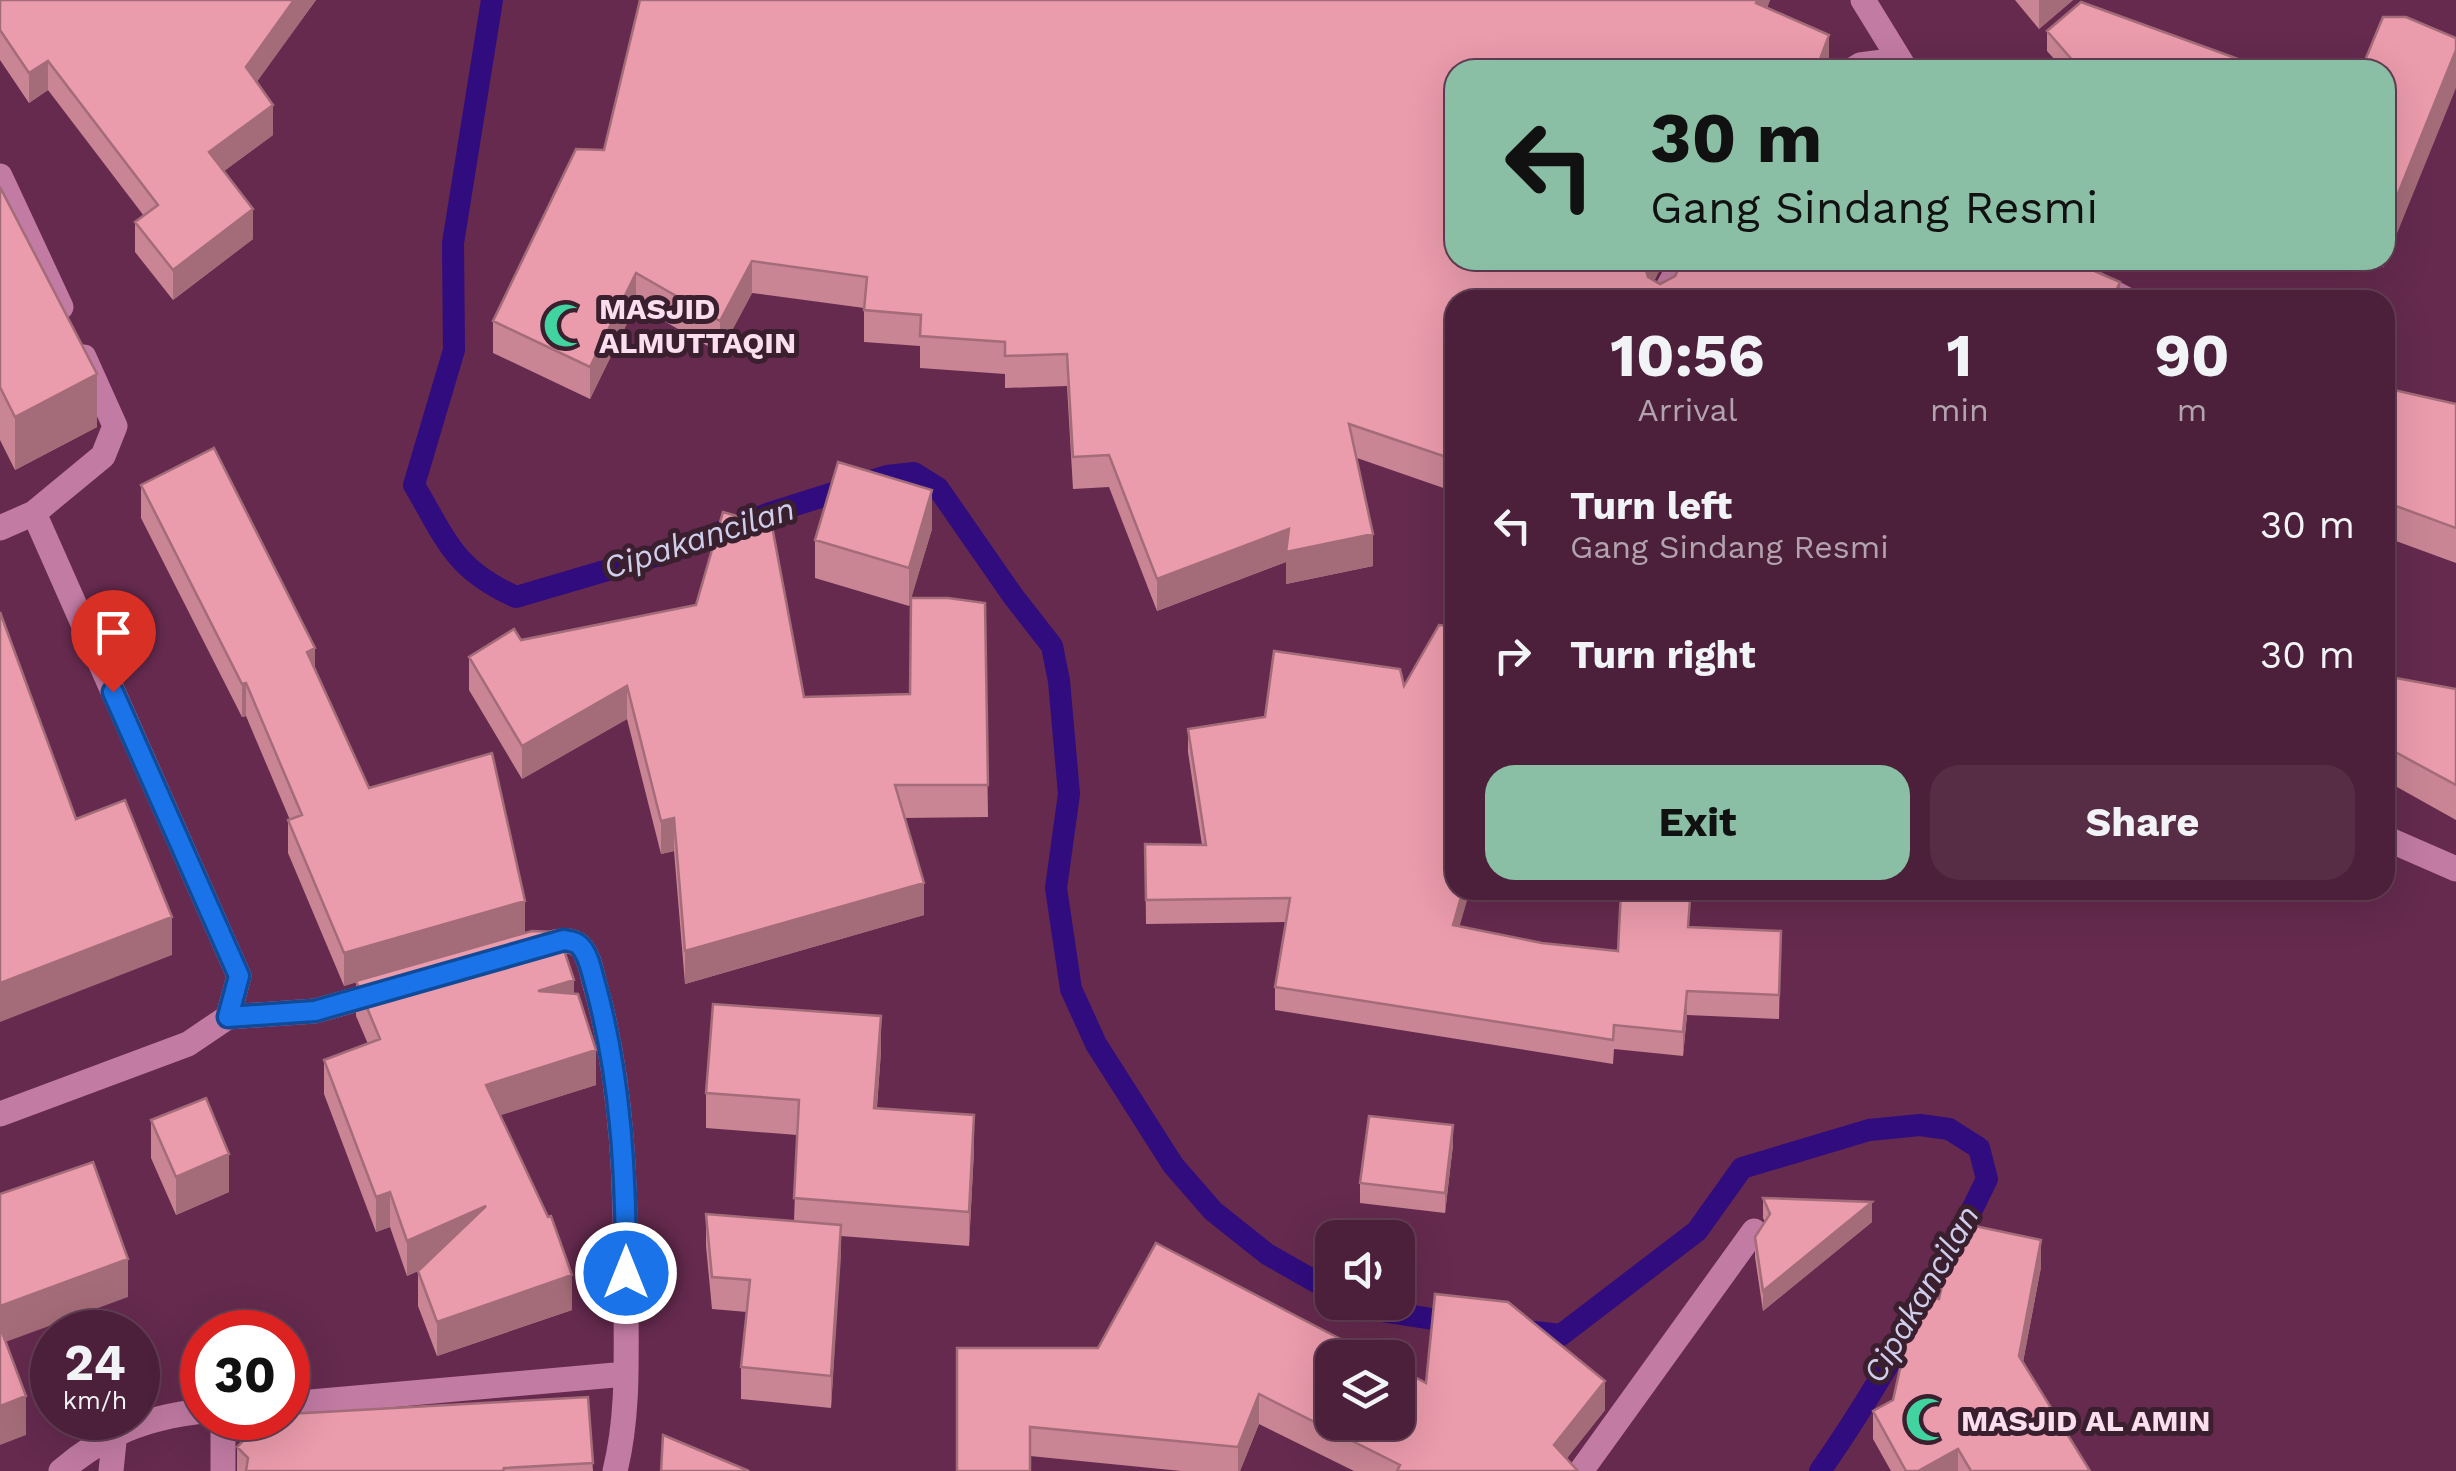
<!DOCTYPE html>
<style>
body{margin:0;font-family:"Work Sans",sans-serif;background:#562d45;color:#f1f3f6;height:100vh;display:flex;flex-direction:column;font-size:38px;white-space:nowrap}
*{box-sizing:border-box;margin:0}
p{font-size:32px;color:#b2a3af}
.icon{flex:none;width:55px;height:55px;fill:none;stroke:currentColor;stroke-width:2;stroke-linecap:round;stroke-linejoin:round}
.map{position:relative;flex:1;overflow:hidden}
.side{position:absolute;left:1445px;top:290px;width:950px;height:610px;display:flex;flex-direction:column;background:#4c203a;border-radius:30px;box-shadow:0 10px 40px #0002,0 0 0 2px #633e54}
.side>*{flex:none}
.top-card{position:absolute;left:1445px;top:60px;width:950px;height:210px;border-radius:30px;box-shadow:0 10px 40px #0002,0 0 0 2px #633e54;background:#8abfa5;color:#111;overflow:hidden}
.controls{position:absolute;left:1315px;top:1220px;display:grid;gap:20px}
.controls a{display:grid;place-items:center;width:100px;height:100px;border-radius:20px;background:#4c203a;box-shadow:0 10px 40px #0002,0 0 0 2px #633e54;font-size:50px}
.speed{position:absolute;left:30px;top:1310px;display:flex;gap:20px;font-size:50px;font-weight:700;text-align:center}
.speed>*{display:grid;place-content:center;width:130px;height:130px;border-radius:50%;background:#4c203a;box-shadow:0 10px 40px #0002,0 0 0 2px #633e54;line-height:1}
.speed small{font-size:25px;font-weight:400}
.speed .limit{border:15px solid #d22;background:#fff;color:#111}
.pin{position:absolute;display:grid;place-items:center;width:85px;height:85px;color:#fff;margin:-102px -42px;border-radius:50% 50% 50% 0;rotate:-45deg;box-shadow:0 0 10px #0007}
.pin .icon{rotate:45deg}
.me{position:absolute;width:110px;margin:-55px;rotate:0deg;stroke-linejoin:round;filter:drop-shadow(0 0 8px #0008)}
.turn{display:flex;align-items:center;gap:35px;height:210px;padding:0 40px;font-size:45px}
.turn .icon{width:130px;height:130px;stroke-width:2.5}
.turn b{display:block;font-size:70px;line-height:85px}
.eta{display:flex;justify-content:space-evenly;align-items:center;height:170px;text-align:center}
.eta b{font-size:60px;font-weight:700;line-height:70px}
.button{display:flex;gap:20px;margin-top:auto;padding:20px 40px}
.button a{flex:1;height:115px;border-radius:30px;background:#8abfa5;color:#111;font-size:40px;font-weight:700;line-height:115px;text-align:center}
.button a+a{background:#562d45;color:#f1f3f6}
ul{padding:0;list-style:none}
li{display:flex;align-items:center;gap:30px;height:130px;padding:0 40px}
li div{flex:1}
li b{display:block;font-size:38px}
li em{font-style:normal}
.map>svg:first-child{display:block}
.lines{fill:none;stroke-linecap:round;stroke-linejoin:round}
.stream{stroke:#300c7e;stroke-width:22}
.minor{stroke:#c27ba3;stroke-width:25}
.wall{fill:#c98594}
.shaded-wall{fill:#a46c78}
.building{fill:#ea9bac;stroke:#a46c78;stroke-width:2.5}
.route-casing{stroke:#114b97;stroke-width:25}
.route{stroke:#1a73e8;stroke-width:18}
.labels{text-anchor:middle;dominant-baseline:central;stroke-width:10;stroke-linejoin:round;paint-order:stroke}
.poi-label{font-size:30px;font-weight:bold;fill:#fcdeee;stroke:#3a1f2f;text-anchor:start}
.water-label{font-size:32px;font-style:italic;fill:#cfcfec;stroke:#3a1f2f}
</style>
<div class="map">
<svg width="2456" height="1471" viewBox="0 0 2456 1471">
<rect width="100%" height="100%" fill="#652a4e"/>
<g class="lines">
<!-- stream -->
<path class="stream" d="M492,0l-39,243 1,107 -40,135c33,56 40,84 102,112l150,-44 104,-40 117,-37 27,-3 24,15 75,108 39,50 7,35 10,113 -13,94 15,101 25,55 77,121 40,46 54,43 65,37
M1362,1302l25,10 72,11
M1516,1330l45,5 136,-104 45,-63 127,-38 51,-5 29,4 30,19 8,31c-48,99 -104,202 -167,292"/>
<!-- minor -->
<path class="minor" d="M1863,0l43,70
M1852,70l8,-5 38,-5
M0,176l61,131
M2058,260l8,8 62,32
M1661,300l22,-40
M0,528l34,-15 69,-57 12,-30 -31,-69
M2385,838l71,31
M529,950c14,-4 38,-16 51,-4 10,10 12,29 16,42 28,101 30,205 30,309 0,59 3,117 -11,174
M228,1017l87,-6 75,-21
M0,1114l188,-70 40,-27 11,-41 -205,-463
M288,1404l338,-30
M223,1418v53
M61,1471c45,-38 83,-53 141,-60
M111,1471l4,-39
M1581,1471l173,-240"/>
</g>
<!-- wall -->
<path class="wall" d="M0,0h316l-60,82 17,53 -49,36 29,68 -80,61 -38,-48v-30l9,-6 -96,-126 -19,13 -29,-43z
M640,0h1130l-3,8 62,59 -374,193h210l-11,21 6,3 460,16h-665v192l-98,-34 16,108 -87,18v-22l-129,49 -48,-124 -36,2 -6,-103 -62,2v-14l-85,-6v-22l-56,-4v-34l-112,-15 -32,60 -84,-48 -46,94 -97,-46v-32l111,-171z
M2015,0h58l-34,29z
M2047,31l194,39h-177l-17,-19z
M0,187l97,240 -82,43 -15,-30z
M2385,388l71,16v159l-71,-26z
M141,485l174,185 54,118 156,145 49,60 22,92 -96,30 72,195 -135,46 -19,-50v-35l2,-1 -13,6 -17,-49 -14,5 -52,-138v-34l44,-16 -12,-28v-34l-12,4 -56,-133v-33h2l-44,-104 -4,1 -101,-199z
M932,529l-21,69 74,5 3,214 -84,1 20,97 -239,69 -11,-133 -13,3 -34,-135 -105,60 -53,-89v-33l52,-17 283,57 106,-3 1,-93 -2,5 -94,-28v-38z
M2385,676l71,13v131l-59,-33 -12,-2z
M1404,686l66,204 -11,36 83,17 76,8 68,-51 3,27 92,4 -2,88 -92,-4 -4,41 -69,-7 -1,15 -338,-54v-23l11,-65 -140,2 -1,-80 57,1 -14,-93v-23l77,-12z
M881,1051l-4,57 97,42 -5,96 -128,-10 -10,172 -90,-9v-32l6,-55 -35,-3 -6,-63v-32l88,7 3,-86 -91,-7v-35z
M151,1120l78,72 -53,23 -25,-57z
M1453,1145l-8,68 -85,-10v-20z
M1763,1198l109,24 -109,89 -8,-54v-20l10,-15 -2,-4z
M2041,1267l-18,95 67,109h-199l-18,-32v-28l20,-11 46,-101z
M957,1348l469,35 179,27 -39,49 12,12h-224l-95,-47 -19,47h-59l-151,-15z
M588,1397l5,74h-356v-24z"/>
<!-- shaded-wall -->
<path class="shaded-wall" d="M294,0h22l-70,97v-30z
M1757,0h13l-14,35v-32z
M2039,0h34l-34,29z
M1829,35v32l-1,3h-12z
M2456,50v38l-73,180v-8h2v-34z
M48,61v29l-19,13v-30z
M273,105v30l-64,47v-30z
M253,209v30l-80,61v-30z
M1649,260h16l-20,39v-32z
M752,261v32l-32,60v-32z
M636,273v32l-46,94v-32z
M2120,282v18h-8z
M97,374v53l-82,43v-53z
M932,490v39l-23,77v-38z
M1289,529l84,5v32l-87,18v-22l-129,49v-32z
M315,648v33l-8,-29z
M246,683v33l-4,1v-33z
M627,686v33l-105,60v-33z
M674,818v33l-13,3v-33z
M924,883v32l-239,69v-33z
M1463,890h7l-17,59v-24z
M525,901v33l-181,52v-33z
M172,917v38l-172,67v-39z
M574,980v35l-36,-24z
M1687,991v24l-4,41v-24z
M881,1016v35l-7,92v-35z
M596,1050v35l-110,35v-35z
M974,1115v35l-5,96v-34z
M1453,1125v20l-8,68v-20z
M229,1154v38l-53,23v-38z
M390,1192v35l-14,5v-35z
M1872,1202v20l-109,89v-20z
M486,1206v35l-79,35v-35z
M841,1225v32l-10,151v-32z
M2041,1240v27l-22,116v-27z
M128,1259v38l-128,47v-38z
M572,1275v35l-135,46v-34z
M1605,1381v29l-48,61 -3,-26z
M1259,1394v30l-19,47h-2v-24z
M26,1396v39l-26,10v-39z
M1958,1449v22h-40z"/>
<!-- building -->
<path class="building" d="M0,0h294l-48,67 27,38 -64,47 44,57 -80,61 -38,-48 23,-17 -110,-144 -19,12 -29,-43z
M640,0h1117l-1,3 73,32 -13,35h-361v190h194l-4,7 3,10 12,7 15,-8 8,-16h386l51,22 -8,18h-657v160l-106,-36 24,110 -87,18 3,-23 -132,50 -48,-124 -36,2 -6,-103 -62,2v-14l-85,-6 1,-21 -57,-5 3,-33 -115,-16 -32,60 -84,-48 -46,94 -97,-46 83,-172 28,1z
M2081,2l160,58 -4,10h-156l-34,-39z
M2383,17h23l50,21v12l-71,176v-156h-24z
M0,187l97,187 -82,43 -15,-30z
M2385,388l71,16v124l-71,-26z
M214,448l101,200 -8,4 62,136 123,-35 33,148 -181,52 -56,-133 14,-5 -56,-132 -4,1 -101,-199z
M838,462l94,28 -23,78 -94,-28z
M723,512l49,14 32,171 106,-3 1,-96h37l37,5 3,182h-93l29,98 -239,68 -11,-133 -13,3 -34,-135 -105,60 -53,-89 45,-28 7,11 175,-35z
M0,612l76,207 49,-19 47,117 -172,66z
M1439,625l16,2v263h8l-10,35 89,18 76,8 3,-61h63v10h6l-2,27 93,4 -2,64 -92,-4 -4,41 -69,-7 -1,15 -338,-53 15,-89 -144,2 -1,-56 61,1 -18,-116 77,-12 9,-66 126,18 4,17z
M2385,676l71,13v96l-59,-32 -12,-2z
M532,931l26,1 16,48 -36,11 40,3 18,56 -110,35 62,132 3,-1 21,59 -135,47 -19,-51 68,-65 -79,35 -17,-49 -14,5 -52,-137 56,-21 -24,-58z
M713,1004l168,12 -7,92 100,7 -5,97 -175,-14 5,-98 -93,-7z
M206,1098l23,56 -53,23 -25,-57z
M1369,1116l84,9 -8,68 -85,-10z
M93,1162l35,97 -128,47v-112z
M1763,1198l109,4 -109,89 -8,-54 15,-23z
M706,1214l135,11 -10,151 -90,-9 9,-87 -38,-3z
M1956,1222l85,18 -22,116 71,115h-119l-13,-22 -40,22h-12l-33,-60 20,-11 24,-106 22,5z
M1156,1243l221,115h-45v64h66v-54l28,15 9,-89 73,8 97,79 -51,64 24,26h-181l3,-6 -141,-71 -21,53 -208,-20v44h-73v-123h141z
M0,1327l26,69 -26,10z
M588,1397l5,66 -89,5 -1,3h-257l2,-13 -11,-11 30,-29h21v-4z
M663,1435l86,36h-88z"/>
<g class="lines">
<defs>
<path id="route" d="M113,692l126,284 -11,41 87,-6 249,-71c5,1 11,1 15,5 9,8 12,24 15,35 27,96 32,194 32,293"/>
</defs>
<!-- route casing -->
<use href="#route" class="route-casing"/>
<!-- route -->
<use href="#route" class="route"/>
</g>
<!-- icons -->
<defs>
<symbol id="mosque-bare" viewBox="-9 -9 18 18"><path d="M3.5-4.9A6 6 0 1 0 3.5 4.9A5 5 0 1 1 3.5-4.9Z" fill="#41d4a1" stroke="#3a1f2f" stroke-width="2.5" paint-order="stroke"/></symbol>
</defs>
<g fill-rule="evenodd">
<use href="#mosque-bare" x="534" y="294" width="63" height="63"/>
<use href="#mosque-bare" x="1896" y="1388" width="63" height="63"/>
</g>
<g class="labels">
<!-- poi labels -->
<g class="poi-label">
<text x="599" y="308">MASJID<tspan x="599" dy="34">ALMUTTAQIN</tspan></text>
<text x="1961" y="1420">MASJID AL AMIN</text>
</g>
<!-- water labels -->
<g class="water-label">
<text transform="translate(699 538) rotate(-18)">Cipakancilan</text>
<text transform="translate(1921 1294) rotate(-60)">Cipakancilan</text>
</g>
</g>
</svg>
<div class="controls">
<a><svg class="icon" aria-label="sound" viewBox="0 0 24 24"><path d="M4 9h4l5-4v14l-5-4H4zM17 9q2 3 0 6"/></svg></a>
<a><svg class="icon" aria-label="layers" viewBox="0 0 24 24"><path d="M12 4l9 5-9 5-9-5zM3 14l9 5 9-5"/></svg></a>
</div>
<div class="speed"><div>24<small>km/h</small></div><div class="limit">30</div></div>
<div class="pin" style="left:113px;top:692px;background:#d93025"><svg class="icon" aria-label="arrive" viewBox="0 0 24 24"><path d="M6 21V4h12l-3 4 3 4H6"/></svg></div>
<svg class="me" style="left:626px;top:1273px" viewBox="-20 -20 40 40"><circle r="17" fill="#1a73e8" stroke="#fff" stroke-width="3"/><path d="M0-11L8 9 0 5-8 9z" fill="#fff"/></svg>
<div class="top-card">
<div class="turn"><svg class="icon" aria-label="left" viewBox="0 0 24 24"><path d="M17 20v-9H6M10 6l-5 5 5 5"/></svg><div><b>30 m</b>Gang Sindang Resmi</div></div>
</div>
<section class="side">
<div class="eta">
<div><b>10:56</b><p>Arrival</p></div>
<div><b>1</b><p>min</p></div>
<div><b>90</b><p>m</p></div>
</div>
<ul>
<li><svg class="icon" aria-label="left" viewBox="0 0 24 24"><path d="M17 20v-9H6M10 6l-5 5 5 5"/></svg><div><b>Turn left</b><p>Gang Sindang Resmi</p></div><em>30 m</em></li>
<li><svg class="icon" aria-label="right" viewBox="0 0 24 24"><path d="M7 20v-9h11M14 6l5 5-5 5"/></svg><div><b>Turn right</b></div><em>30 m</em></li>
</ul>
<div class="button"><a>Exit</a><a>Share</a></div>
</section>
</div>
